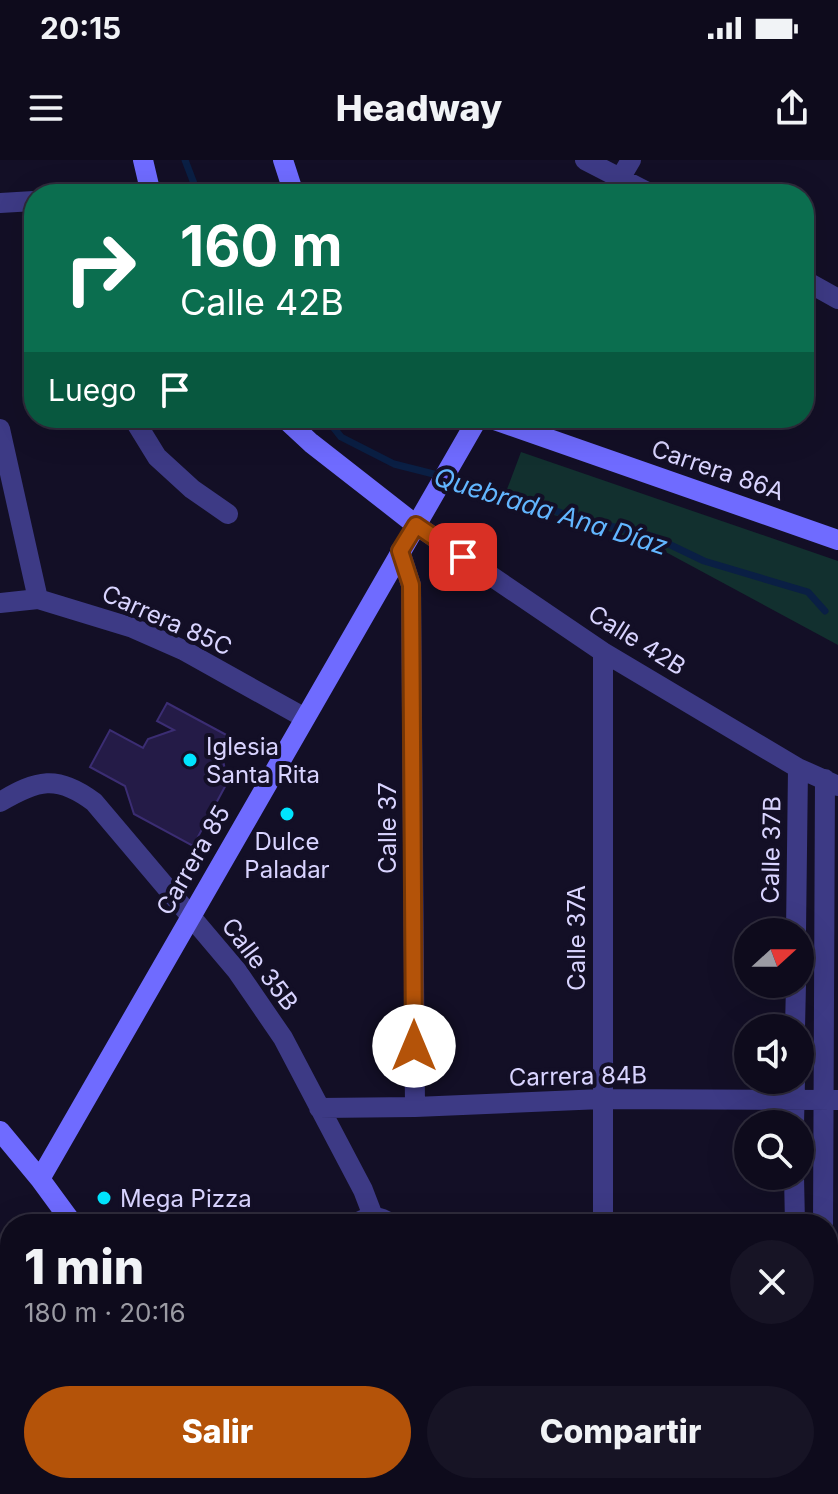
<!DOCTYPE html>
<html lang="es">
<meta charset="utf-8">
<style>
body{margin:0;font-family:Inter,sans-serif;background:#171425;color:#f1f3f6;height:100vh;display:flex;flex-direction:column;font-size:30px;white-space:nowrap}
*{box-sizing:border-box;margin:0}
p{font-size:26px;color:#9b9ba3}
.icon{flex:none;width:44px;height:44px;fill:none;stroke:currentColor;stroke-width:2;stroke-linecap:round;stroke-linejoin:round}
.map{position:relative;flex:1;overflow:hidden}
.drawer{position:absolute;left:0px;top:1054px;width:838px;height:280px;display:flex;flex-direction:column;background:#0e0b1c;border-radius:32px 32px 0 0;box-shadow:0 8px 32px #0002,0 0 0 2px #2e2b3b}
.drawer>*{flex:none}
.banner{position:absolute;left:24px;top:24px;width:790px;height:244px;border-radius:32px;box-shadow:0 8px 32px #0002,0 0 0 2px #2e2b3b;background:#0b6e4f;color:#fff;overflow:hidden}
.needle{width:52px;rotate:69deg}
.controls{position:absolute;left:734px;top:758px;display:grid;gap:16px}
.controls a{display:grid;place-items:center;width:80px;height:80px;border-radius:50%;background:#0e0b1c;box-shadow:0 8px 32px #0002,0 0 0 2px #2e2b3b;font-size:40px}
.pin{position:absolute;display:grid;place-items:center;width:68px;height:68px;color:#fff;margin:-34px;border-radius:16px;box-shadow:0 4px 12px #0006}
.me{position:absolute;width:88px;margin:-44px;rotate:0deg;stroke-linejoin:round;filter:drop-shadow(0 0 6px #0008)}
.turn{display:flex;align-items:center;gap:28px;height:168px;padding:0 24px;font-size:36px}
.turn .icon{width:104px;height:104px;stroke-width:2.5}
.turn b{display:block;font-size:56px;line-height:68px}
.then{display:flex;align-items:center;height:76px;padding:0 24px;background:#0003;gap:16px;font-size:30px}
.round{display:grid;place-items:center;flex:none;width:84px;height:84px;border-radius:42px;background:#171425}
.headline{display:flex;align-items:center;justify-content:space-between;height:136px;padding:0 24px}
h1{font-size:48px;font-weight:800;line-height:60px}
.primary-button{display:flex;gap:16px;margin-top:auto;padding:16px 24px}
.primary-button a{flex:1;height:92px;border-radius:48px;background:#b45309;color:#fff;font-size:32px;font-weight:800;line-height:92px;text-align:center}
.primary-button a+a{background:#171425;color:#f1f3f6}
.status{display:flex;justify-content:space-between;align-items:center;height:56px;padding:0 40px;background:#0e0b1c;direction:ltr}
.status svg{height:22px;fill:currentColor}
header{display:flex;justify-content:space-between;align-items:center;height:104px;padding:0 24px;background:#0e0b1c;font-size:36px;font-weight:800}
.map>svg:first-child{display:block}
.green{fill:#12302f}
.lines{fill:none;stroke-linecap:round;stroke-linejoin:round}
.stream{stroke:#0a1f44;stroke-width:7}
.building{fill:#241b47;stroke:#3b2d73;stroke-width:2}
.street{stroke:#3d3a85;stroke-width:20}
.secondary{stroke:#6f6bff;stroke-width:20}
.route-casing{stroke:#753606;stroke-width:20}
.route{stroke:#b45309;stroke-width:14}
.poi-dot{fill:#00e5ff;stroke:#130f26;stroke-width:3}
.labels{text-anchor:middle;dominant-baseline:central;stroke-width:8;stroke-linejoin:round;paint-order:stroke}
.street-label{font-size:24px;fill:#d9d4ff;stroke:#130f26}
.poi-label{font-size:24px;fill:#d9d4ff;stroke:#130f26;text-anchor:start}
.water-label{font-size:26px;font-style:italic;fill:#62b6ff;stroke:#130f26}
</style>
<div class="status"><b>20:15</b><svg viewBox="0 0 49 12"><path d="M0 12V9h3v3zM5 12V6h3v6zM10 12V3h3v9zM15 12V0h3v12zM26 1h20v11H26zM47 4h2v5h-2z"/></svg></div>
<header><svg class="icon" aria-label="menu" viewBox="0 0 24 24"><path d="M4 6h16M4 12h16M4 18h16"/></svg>Headway<svg class="icon" aria-label="share" viewBox="0 0 24 24"><path d="M12 15V3M7 8l5-5 5 5M5 13v7h14v-7"/></svg></header>
<div class="map">
<svg width="838" height="1334" viewBox="0 0 838 1334">
<rect width="100%" height="100%" fill="#130f26"/>
<!-- green -->
<path class="green" d="M521,292l317,109v84l-189,-102 -146,-43z"/>
<g class="lines">
<!-- stream -->
<path class="stream" d="M185,0l13,34
M326,258l15,19 53,27 99,25 77,27 84,21 50,24 104,31 17,19"/>
</g>
<!-- building -->
<path class="building" d="M167,543l65,35 -10,19 6,24 -35,65 -59,-32 -9,-28 -35,-19 20,-37 33,18 5,-9 26,-9 -17,-9z
M10,1120v87l-10,2v-88z
M10,1227v40l-10,-2v-36z"/>
<g class="lines">
<!-- street -->
<path class="street" d="M585,0l66,34
M133,34l18,-1
M611,34l20,-34
M0,43l34,-2
M804,120l34,19
M133,258l24,39 35,32 36,25
M0,269l38,170
M416,365l187,127 195,116 40,18
M400,391l11,34 4,522
M0,443l38,-4 95,29 50,22 122,68
M603,492v572
M0,642c37,-22 57,-28 94,0l143,169 46,67 80,152 10,26
M796,772l2,-164
M795,868l1,-44
M319,948l96,-1 187,-8 236,1
M794,964l1,-44
M794,1016l1,48
M356,1064c11,-9 24,-9 35,0
M823,1064l2,-445
M0,1090l10,-2
M828,1290l10,1
M429,1324l3,10
M793,1334l1,-10
M822,1334v-10"/>
<!-- secondary -->
<path class="secondary" d="M143,0l8,34
M283,0l11,34
M284,258l27,25 105,82
M489,258l349,122
M0,971l40,48 33,45
M40,1019l438,-761
M177,1324l2,10"/>
</g>
<g class="lines">
<defs>
<path id="route" d="M414,886l-3,-461 -11,-34 16,-26 47,32"/>
</defs>
<!-- route casing -->
<use href="#route" class="route-casing"/>
<!-- route -->
<use href="#route" class="route"/>
</g>
<!-- markers -->
<g class="poi-dot">
<circle cx="190" cy="600" r="8"/>
<circle cx="287" cy="654" r="8"/>
<circle cx="104" cy="1038" r="8"/>
</g>
<g class="labels">
<!-- street labels -->
<g class="street-label">
<text transform="translate(718 310) rotate(19)">Carrera 86A</text>
<text transform="translate(167 460) rotate(24)">Carrera 85C</text>
<text transform="translate(637 480) rotate(32)">Calle 42B</text>
<text transform="translate(387 668) rotate(-90)">Calle 37</text>
<text transform="translate(771 690) rotate(-89)">Calle 37B</text>
<text transform="translate(193 700) rotate(-60)">Carrera 85</text>
<text transform="translate(576 778) rotate(-90)">Calle 37A</text>
<text transform="translate(260 804) rotate(53)">Calle 35B</text>
<text transform="translate(578 916) rotate(-1)">Carrera 84B</text>
</g>
<!-- poi labels -->
<g class="poi-label">
<text x="206" y="586">Iglesia<tspan x="206" dy="28">Santa Rita</tspan></text>
<text x="287" y="681" text-anchor="middle">Dulce<tspan x="287" dy="28">Paladar</tspan></text>
<text x="120" y="1038">Mega Pizza</text>
</g>
<!-- water labels -->
<g class="water-label">
<text transform="translate(551 351) rotate(17)">Quebrada Ana Díaz</text>
</g>
</g>
</svg>
<div class="controls">
<a><svg class="needle" viewBox="-14 -14 28 28"><path d="M0-13l5 13h-10z" fill="#e53935"/><path d="M0 13l5-13h-10z" fill="#9b9ba3"/></svg></a>
<a><svg class="icon" aria-label="sound" viewBox="0 0 24 24"><path d="M4 9h4l5-4v14l-5-4H4zM17 9q2 3 0 6"/></svg></a>
<a><svg class="icon" aria-label="search" viewBox="0 0 24 24"><circle cx="10" cy="10" r="6"/><path d="M15 15l6 6"/></svg></a>
</div>
<div class="pin" style="left:463px;top:397px;background:#d93025"><svg class="icon" aria-label="arrive" viewBox="0 0 24 24"><path d="M6 21V4h12l-3 4 3 4H6"/></svg></div>
<svg class="me" style="left:414px;top:886px" viewBox="-20 -20 40 40"><circle r="19" fill="#fff"/><path d="M0-13L10 11 0 6-10 11z" fill="#b45309"/></svg>
<div class="banner">
<div class="turn"><svg class="icon" aria-label="right" viewBox="0 0 24 24"><path d="M7 20v-9h11M14 6l5 5-5 5"/></svg><div><b>160 m</b>Calle 42B</div></div>
<div class="then">Luego<svg class="icon" aria-label="arrive" viewBox="0 0 24 24"><path d="M6 21V4h12l-3 4 3 4H6"/></svg></div>
</div>
<section class="drawer">
<div class="headline"><div><h1>1 min</h1><p>180 m · 20:16</p></div><a class="round"><svg class="icon" aria-label="close" viewBox="0 0 24 24"><path d="M6 6l12 12M18 6L6 18"/></svg></a></div>
<div class="primary-button"><a>Salir</a><a>Compartir</a></div>
</section>
</div>
